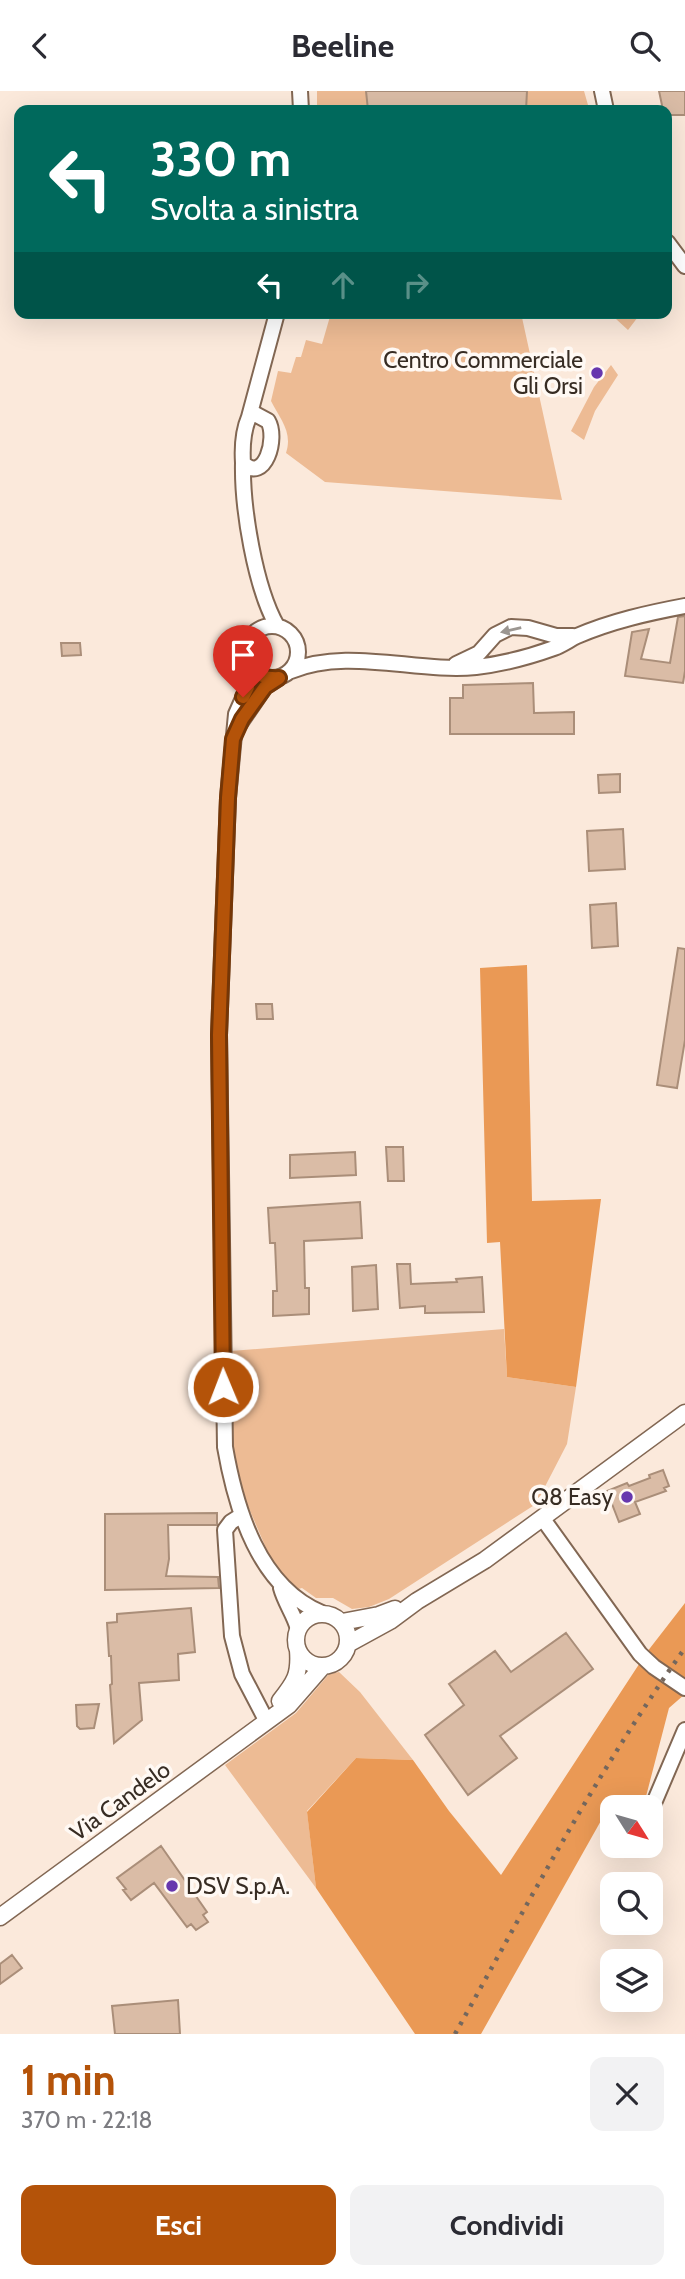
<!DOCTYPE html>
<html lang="it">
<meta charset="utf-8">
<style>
body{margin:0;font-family:Cabin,sans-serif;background:#f2f2f3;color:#2b2b33;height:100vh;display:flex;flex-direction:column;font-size:26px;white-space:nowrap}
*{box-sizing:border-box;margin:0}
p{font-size:23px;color:#7c7c81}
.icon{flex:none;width:38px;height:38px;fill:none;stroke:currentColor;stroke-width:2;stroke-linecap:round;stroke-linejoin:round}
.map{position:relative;height:1943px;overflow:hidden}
.details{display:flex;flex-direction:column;background:#fff;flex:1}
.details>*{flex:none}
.banner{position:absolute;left:14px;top:14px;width:658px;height:214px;border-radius:14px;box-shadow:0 7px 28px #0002;background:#00695c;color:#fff;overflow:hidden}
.needle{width:46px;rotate:127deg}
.buttons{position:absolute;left:600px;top:1704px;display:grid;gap:14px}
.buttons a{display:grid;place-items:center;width:63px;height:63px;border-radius:14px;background:#fff;box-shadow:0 7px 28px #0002;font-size:35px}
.pin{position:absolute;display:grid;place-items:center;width:60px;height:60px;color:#fff;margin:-72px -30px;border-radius:50% 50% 50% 0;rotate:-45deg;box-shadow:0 0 7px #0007}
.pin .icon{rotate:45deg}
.me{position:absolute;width:77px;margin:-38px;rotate:359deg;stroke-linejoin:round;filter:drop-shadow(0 0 5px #0008)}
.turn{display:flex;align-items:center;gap:24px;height:147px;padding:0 21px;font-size:32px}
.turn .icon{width:91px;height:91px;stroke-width:2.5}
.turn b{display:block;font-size:49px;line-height:60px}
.lanes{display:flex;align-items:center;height:66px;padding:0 21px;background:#0003;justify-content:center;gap:35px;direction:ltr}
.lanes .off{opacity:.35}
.round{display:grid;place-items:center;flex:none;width:74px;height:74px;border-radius:14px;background:#f2f2f3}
.summary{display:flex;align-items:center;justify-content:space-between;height:119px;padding:0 21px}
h1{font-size:42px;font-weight:800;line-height:52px;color:#b45309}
.action{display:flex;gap:14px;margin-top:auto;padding:14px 21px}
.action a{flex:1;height:80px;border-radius:14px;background:#b45309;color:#fff;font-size:28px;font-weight:800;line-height:80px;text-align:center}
.action a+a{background:#f2f2f3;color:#2b2b33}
header{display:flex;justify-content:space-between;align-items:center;height:91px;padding:0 21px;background:#fff;font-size:32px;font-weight:800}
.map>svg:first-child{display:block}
.green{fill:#edbb94}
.forest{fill:#ea9955}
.building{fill:#dabca6;stroke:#aa8e79;stroke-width:2}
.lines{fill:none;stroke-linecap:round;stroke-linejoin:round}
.minor-casing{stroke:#826753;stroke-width:18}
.tertiary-casing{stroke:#826753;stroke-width:19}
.minor{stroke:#fff;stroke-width:14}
.tertiary{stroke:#fff;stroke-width:16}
.rail{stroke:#74675d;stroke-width:4.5;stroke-dasharray:3.5 7;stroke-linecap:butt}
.oneway{fill:#9b9691}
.route-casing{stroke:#753606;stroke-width:18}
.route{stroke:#b45309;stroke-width:12}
.poi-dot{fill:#6737ae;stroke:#fff9f4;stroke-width:2.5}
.labels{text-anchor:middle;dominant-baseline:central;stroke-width:7;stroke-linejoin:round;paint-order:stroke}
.poi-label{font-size:23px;fill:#372c23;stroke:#fff9f4;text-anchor:end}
.street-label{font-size:23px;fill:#372c23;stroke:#fff9f4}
</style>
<header><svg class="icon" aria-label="back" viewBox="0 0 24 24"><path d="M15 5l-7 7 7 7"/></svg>Beeline<svg class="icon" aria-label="search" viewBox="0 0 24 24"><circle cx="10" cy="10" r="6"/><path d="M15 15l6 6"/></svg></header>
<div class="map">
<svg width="685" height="1943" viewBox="0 0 685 1943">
<rect width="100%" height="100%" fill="#fbe9db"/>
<!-- green -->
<path class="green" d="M317,0h267l4,14 -3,2 1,3h-269z
M331,222h190l41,187 -237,-18 -39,-29c7,-21 -6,-34 -15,-52l7,-30 13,2 5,-16h5l5,-17 16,4z
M622,222h19l-13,17 -12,-11z
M611,274l7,10 -23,36 -11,29 -13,-9 23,-44z
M504,1238l3,48 69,10 -9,57 -31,60 -147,95 -20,8 -17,2 -19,-11h-17l-14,-10 -7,2 -26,-35 -22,-51 -10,-36 -4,-21 -2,-96z
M339,1581l21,20 53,68 -57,-2 -49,53 9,77 -91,-123 71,-52 33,-39z"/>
<!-- forest -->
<path class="forest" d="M527,874l5,236 69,-2 -25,188 -69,-10 -7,-135 -13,1 -7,-275z
M685,1512v91l-16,14 -26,100h-31v3l-5,-1 -126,224h-66l-99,-146 -9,-76 49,-54 57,2 36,51 52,64 146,-223z"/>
<!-- building -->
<path class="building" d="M366,0h161l-1,19h-158z
M659,0h26v24h-18v-5h-4z
M685,525v55l-2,12 -58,-7 7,-44 17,-3 -8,30 29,4 8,-46z
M61,552h19l1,12 -19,1z
M533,592l1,30 40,-1v22h-124v-36h13v-13z
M620,683v18l-21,1 -1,-18z
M623,738l2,40 -36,2 -2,-40z
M616,812l2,43 -26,2 -2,-43z
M678,857l7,1v91l-8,48 -20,-3z
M256,913h16l1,15h-16z
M386,1056h17l1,34h-16z
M355,1061l1,23 -66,3v-23z
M360,1111l2,36 -58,3 1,47h4v26l-36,2v-25h4l-2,-48h-5l-2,-35z
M397,1173h13l1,20 46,-2 -1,-3 26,-2 2,35 -59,1v-7l-25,2z
M376,1174l2,44 -25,2 -1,-44z
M663,1379l6,16 -5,2 2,3 -31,11 5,12 -21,8 -12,-31 20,-8 2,3 21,-8 -1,-3z
M217,1422v12h-49l1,34 -3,17 52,1 1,11 -114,2v-76z
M191,1517l4,44 -17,2 1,26 -40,3 3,37 -28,23 -4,-58 2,-1 -1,-28h-2l-2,-33 10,-1v-8z
M566,1542l27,36 -93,67 17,22 -49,37 -43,-60 39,-30 -15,-21 46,-33 16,21z
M99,1613l-5,24 -14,1 -3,-3 -1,-21z
M161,1755l46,66 -4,3 5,7 -12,8 -5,-6 -4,3 -33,-44 -23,17 -8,-10 3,-1 -9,-11z
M12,1864l10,13 -22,16v-20z
M178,1909l2,34h-65l-3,-28z"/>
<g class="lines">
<defs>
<path id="minor" d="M300,0l1,19
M602,0l4,19
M667,151l18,24
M255,323l13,7c10,17 -3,63 -25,42 -1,-16 0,-32 6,-46z
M249,326l28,-104
M243,372c-1,45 12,124 34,163
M246 561a26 26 0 1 1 52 0a26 26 0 1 1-52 0Z
M248,572v24l-12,27 -8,84 -9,237 6,412c11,63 34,140 97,166
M456,573l23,-11 16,-18 16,-8 17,1 28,8h17
M291,580c56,-24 126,2 185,-4 26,-3 53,-10 78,-19 8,-3 15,-8 23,-12 35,-15 71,-23 108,-30
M239,634l26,-38 14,-9
M242,1424l-11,7 -6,8 7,106 10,38 24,46
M543,1428l97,135 14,13 31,21
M281,1497c4,15 13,26 17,41
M651,1719l34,-80"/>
<path id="tertiary" d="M296 1549a26 26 0 1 1 52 0a26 26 0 1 1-52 0Z
M342,1531l37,-7 16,-6
M348,1553l42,-23 27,-20 68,-41 200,-147
M280,1610c15,-19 20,-26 18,-51
M0,1826l289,-212 34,-39"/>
</defs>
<!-- minor casing -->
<use href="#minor" class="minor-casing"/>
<!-- tertiary casing -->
<use href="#tertiary" class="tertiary-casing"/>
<!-- minor -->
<use href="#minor" class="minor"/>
<!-- tertiary -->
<use href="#tertiary" class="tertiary"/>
<!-- rail -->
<path class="rail" d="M455,1943c73,-131 143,-264 230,-386"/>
</g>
<!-- one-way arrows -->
<defs><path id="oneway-solid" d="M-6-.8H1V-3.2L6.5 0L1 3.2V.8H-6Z" transform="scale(1.75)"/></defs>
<use class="oneway" href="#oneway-solid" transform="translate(511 539) rotate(167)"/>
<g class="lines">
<defs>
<path id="route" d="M223,1296l-4,-352 9,-237 5,-59 9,-20 23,-32 14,-9c-14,1 -23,-3 -31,-15v24l-5,10"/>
</defs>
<!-- route casing -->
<use href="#route" class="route-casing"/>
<!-- route -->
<use href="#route" class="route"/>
</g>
<!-- markers -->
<g class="poi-dot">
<circle cx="597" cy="282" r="7"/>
<circle cx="627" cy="1406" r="7"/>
<circle cx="172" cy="1795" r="7"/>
</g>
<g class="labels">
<!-- poi labels -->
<g class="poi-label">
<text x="583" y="269">Centro Commerciale<tspan x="583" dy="26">Gli Orsi</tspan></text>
<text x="613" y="1406">Q8 Easy</text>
<text x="186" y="1795" text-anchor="start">DSV S.p.A.</text>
</g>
<!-- street labels -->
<g class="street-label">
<text transform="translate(120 1710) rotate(-36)">Via Candelo</text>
</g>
</g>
</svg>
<div class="buttons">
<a><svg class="needle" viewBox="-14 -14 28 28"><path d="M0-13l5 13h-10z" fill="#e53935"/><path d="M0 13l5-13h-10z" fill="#7c7c81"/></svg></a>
<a><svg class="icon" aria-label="search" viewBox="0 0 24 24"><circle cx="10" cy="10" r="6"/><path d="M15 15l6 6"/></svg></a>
<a><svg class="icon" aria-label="layers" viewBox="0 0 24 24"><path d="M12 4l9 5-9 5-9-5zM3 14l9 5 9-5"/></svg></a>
</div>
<div class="pin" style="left:243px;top:606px;background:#d93025"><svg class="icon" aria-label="arrive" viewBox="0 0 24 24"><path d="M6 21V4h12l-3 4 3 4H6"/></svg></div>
<svg class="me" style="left:223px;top:1296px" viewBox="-20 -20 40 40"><circle r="17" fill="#b45309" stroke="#fff" stroke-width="3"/><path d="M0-11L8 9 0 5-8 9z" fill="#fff"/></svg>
<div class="banner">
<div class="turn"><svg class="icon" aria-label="left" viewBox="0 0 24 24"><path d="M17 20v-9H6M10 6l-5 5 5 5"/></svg><div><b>330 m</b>Svolta a sinistra</div></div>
<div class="lanes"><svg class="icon" aria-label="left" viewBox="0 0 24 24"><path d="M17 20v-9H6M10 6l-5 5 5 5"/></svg><svg class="icon off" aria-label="ahead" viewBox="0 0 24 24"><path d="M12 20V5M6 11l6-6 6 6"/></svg><svg class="icon off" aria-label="right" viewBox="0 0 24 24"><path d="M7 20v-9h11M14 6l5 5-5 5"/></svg></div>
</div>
</div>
<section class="details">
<div class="summary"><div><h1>1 min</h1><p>370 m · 22:18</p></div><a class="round"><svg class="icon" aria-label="close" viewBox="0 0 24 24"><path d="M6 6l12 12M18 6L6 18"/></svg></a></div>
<div class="action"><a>Esci</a><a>Condividi</a></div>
</section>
